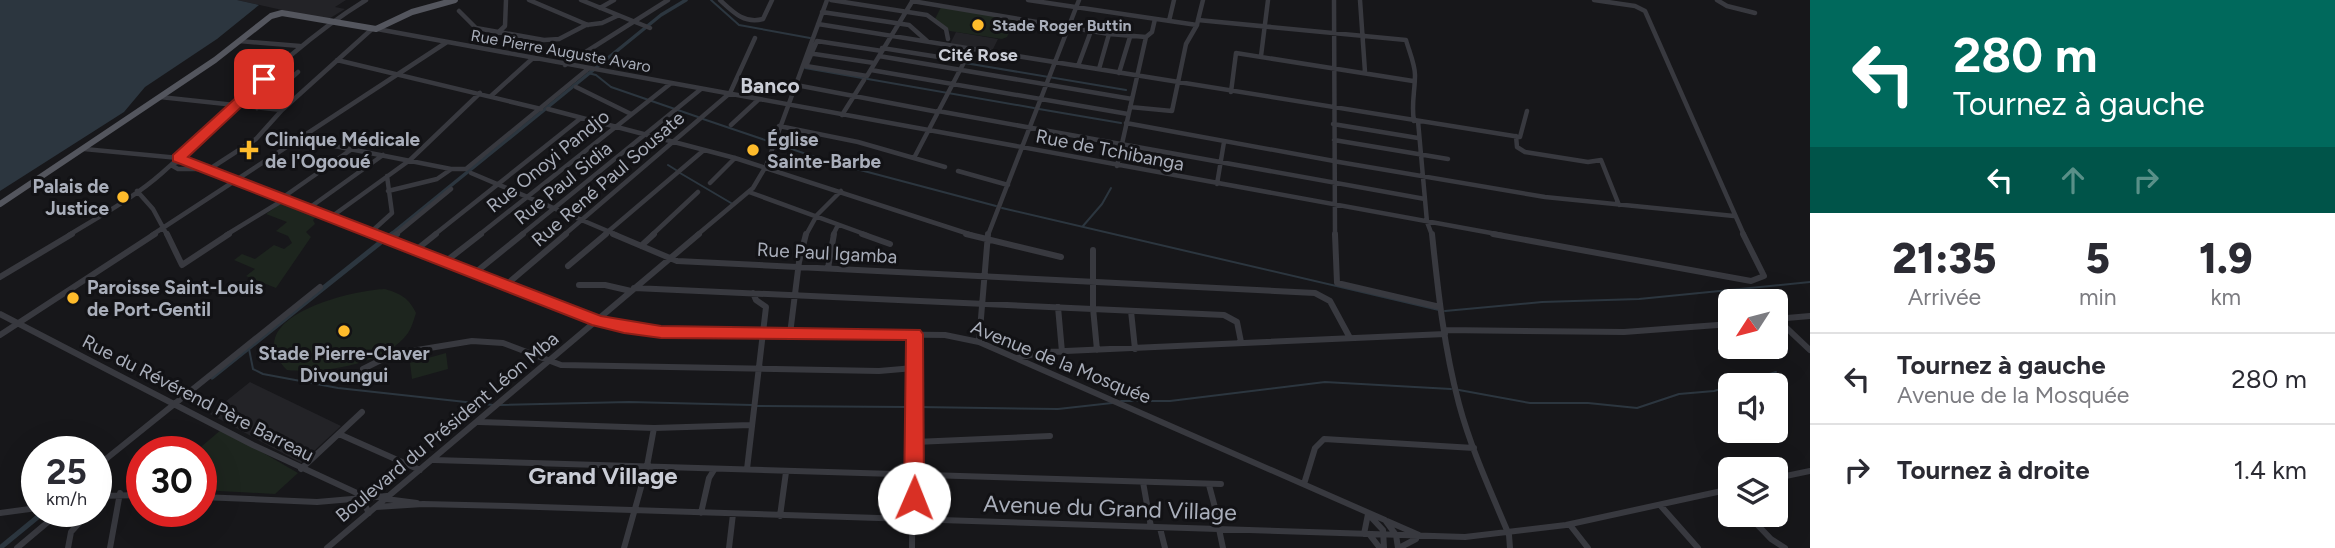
<!DOCTYPE html>
<html lang="fr">
<meta charset="utf-8">
<style>
body{margin:0;font-family:Figtree,sans-serif;background:#f7f7f7;color:#2b2b33;height:100vh;display:flex;flex-direction:column;font-size:26px;white-space:nowrap}
*{box-sizing:border-box;margin:0}
p{font-size:23px;color:#7c7c81}
.icon{flex:none;width:38px;height:38px;fill:none;stroke:currentColor;stroke-width:2;stroke-linecap:round;stroke-linejoin:round}
.map{position:relative;flex:1;overflow:hidden}
.panel{display:flex;flex-direction:column;background:#fff;width:525px}
.panel>*{flex:none}
.hud{background:#00695c;color:#fff;overflow:hidden}
.needle{width:46px;rotate:234deg}
.controls{position:absolute;left:1718px;top:289px;display:grid;gap:14px}
.controls a{display:grid;place-items:center;width:70px;height:70px;border-radius:10px;background:#fff;box-shadow:0 7px 28px #0002;font-size:35px}
.speed{position:absolute;left:21px;top:436px;display:flex;gap:14px;font-size:35px;font-weight:700;text-align:center}
.speed>*{display:grid;place-content:center;width:91px;height:91px;border-radius:50%;background:#fff;box-shadow:0 7px 28px #0002;line-height:1}
.speed small{font-size:18px;font-weight:400}
.speed .limit{border:10px solid #d22;background:#fff;color:#111}
.pin{position:absolute;display:grid;place-items:center;width:60px;height:60px;color:#fff;margin:-30px;border-radius:14px;box-shadow:0 4px 10px #0006}
.me{position:absolute;width:77px;margin:-38px;rotate:1deg;stroke-linejoin:round;filter:drop-shadow(0 0 5px #0008)}
.turn{display:flex;align-items:center;gap:24px;height:147px;padding:0 28px;font-size:32px}
.turn .icon{width:91px;height:91px;stroke-width:2.5}
.turn b{display:block;font-size:49px;line-height:60px}
.lanes{display:flex;align-items:center;height:66px;padding:0 28px;background:#0003;justify-content:center;gap:35px;direction:ltr}
.lanes .off{opacity:.35}
.eta{display:flex;justify-content:space-evenly;align-items:center;height:119px;text-align:center}
.eta b{font-size:42px;font-weight:800;line-height:49px}
ul{padding:0;list-style:none}
li{display:flex;align-items:center;gap:21px;height:91px;padding:0 28px;border-top:2px solid #e1e1e2}
li div{flex:1}
li b{display:block;font-size:26px}
li em{font-style:normal}
main{display:flex;flex:1;min-height:0}
.map>svg:first-child{display:block}
.built{fill:#232327}
.green{fill:#1d251e}
.water{fill:#2c363f}
.lines{fill:none;stroke-linecap:round;stroke-linejoin:round}
.stream{stroke:#2c363f;stroke-width:2}
.canal-far1{stroke:#2c363f;stroke-width:3.5}
.canal{stroke:#2c363f;stroke-width:5}
.minor-far1{stroke:#38393f;stroke-width:4.5}
.minor{stroke:#38393f;stroke-width:6}
.major{stroke:#54565e;stroke-width:6}
.route{fill:#d93025;stroke:#8d1f18;stroke-width:2}
.poi-dot{fill:#febb2b;stroke:#121215;stroke-width:2.5}
.labels{text-anchor:middle;dominant-baseline:central;stroke-width:6;stroke-linejoin:round;paint-order:stroke}
.far-poi-label{font-size:16px;font-weight:bold;fill:#a9aeba;stroke:#121215;text-anchor:start}
.far-street-label{font-size:16px;fill:#a9aeba;stroke:#121215}
.far-neighbourhood-label{font-size:18px;font-weight:bold;fill:#cacdd6;stroke:#121215}
.poi-label{font-size:19px;font-weight:bold;fill:#a9aeba;stroke:#121215;text-anchor:start}
.street-label{font-size:19px;fill:#a9aeba;stroke:#121215}
.neighbourhood-label{font-size:21px;font-weight:bold;fill:#cacdd6;stroke:#121215}
.near-street-label{font-size:23px;fill:#a9aeba;stroke:#121215}
.near-neighbourhood-label{font-size:24px;font-weight:bold;fill:#cacdd6;stroke:#121215}
</style>
<main>
<div class="map">
<svg width="1810" height="548" viewBox="0 0 1810 548">
<rect width="100%" height="100%" fill="#17171a"/>
<!-- built -->
<path class="built" d="M237,0h109l-11,7 10,2 -18,11z
M956,32l42,7 -6,12 -42,-7z
M250,382l91,44 -40,37 -91,-49z"/>
<!-- green -->
<path class="green" d="M941,7l75,12 -9,18 -5,2 -52,-8 -15,-12z
M283,202l34,14 -4,4 2,4 -9,8 5,5 -35,51 -30,-12 9,-7 -21,-9 8,-6 13,5 19,-14 10,4 8,-6 -4,-7 -12,-5 11,-9 -21,-8z
M385,289c16,5 24,9 31,24 -2,6 -4,14 -8,20 -23,32 -86,41 -121,37 -51,-52 64,-80 98,-81z
M446,353l2,16 -36,10 -2,-16z
M222,429l76,44 -23,21 -74,-4v-38h-6z"/>
<!-- water -->
<path class="water" d="M0,0h237l22,5 -42,34 -72,48 -21,25 -124,79z"/>
<g class="lines">
<!-- stream -->
<path class="stream" d="M711,0l28,25 71,13
M965,63l161,27
M805,68l229,40
M588,73l8,2 15,12 87,30
M1039,109l82,14
M703,119l127,43 166,44
M668,165l8,5
M680,173l51,30
M1002,208l437,102
M1083,226l19,-22 9,-16
M1445,311l97,-9 97,-3 171,-17
M249,349l4,20 10,5 75,14 155,17
M1459,390l71,13h58l49,5 42,-14 35,-3 62,-19
M1121,401h49l155,-19 126,7
M499,405l130,-3 123,3
M757,406l152,1
M919,407l139,2 54,-6"/>
<!-- canal-far1 -->
<path class="canal-far1" d="M390,235l271,-220 25,-15"/>
<!-- canal -->
<path class="canal" d="M389,236l3,-2
M212,377l169,-135
M0,548l45,-37"/>
<!-- minor-far1 -->
<path class="minor-far1" d="M529,0l59,25
M581,0l69,28
M720,0c13,12 24,24 43,19l9,-19
M831,0l96,15 19,14 2,10
M1028,0l169,25 1,-5 208,20c3,11 9,24 9,35 0,16 -4,30 -1,46
M1334,0l1,235
M1360,0l5,72
M1594,0l41,6 10,5 99,224
M1717,0l10,6 28,7
M912,1l197,33 37,3 -29,129
M600,8l14,-8
M459,11l17,17 68,12 15,-1 27,-14 16,-2 15,-7
M822,12l87,13 18,16
M1198,20l5,-20
M1169,21l5,-21
M818,24l702,113 7,-26
M377,29l1125,206
M1146,37l6,-5 3,-13
M239,41l61,5
M487,43l18,-17 1,-26
M882,48l82,13
M882,51l-65,-10 -11,25 61,10 46,-76
M808,53l66,10
M879,56l253,43
M1261,56l7,-56
M337,60l204,49
M565,65l103,-65
M1078,66l13,-35
M1099,69l10,-35
M871,70l257,44
M1119,73l11,-36
M796,85l142,27
M576,87l55,27
M1231,92l5,-39 177,28
M491,96l42,-38
M160,97l122,13
M1130,107l42,4 14,-67 11,-19
M257,108l41,-36
M548,109l187,49 237,77
M938,111l487,88
M842,115l22,-35
M1418,121l9,101 5,13
M1126,123l208,38
M1333,124l85,14
M731,125l27,-25
M779,126l79,16 87,25
M1516,136l1,11 8,5 63,10 13,-2 18,45
M299,139l152,30h15l122,-100
M1334,140l114,19
M84,149l95,9
M914,158l57,-109
M1333,161l212,36 189,19
M174,163l9,-2 11,3 184,71
M171,165l7,4h26
M208,170l48,-31 26,-29 90,-81
M958,171l50,14
M471,173l146,62
M710,183l25,-25
M1217,184l7,-42
M137,191l16,18 14,26
M388,191l49,-12 13,-9
M749,192l118,43
M282,198l70,-49
M309,208l74,-53
M331,217l79,-57 70,-67
M371,232l21,-19 -5,-37
M69,235c31,-19 66,-38 93,-62 68,-59 127,-126 204,-173
M152,235l295,-193
M226,235l59,-36
M395,235l56,-46
M434,235l147,-117
M479,235l191,-151
M521,235l180,-146
M564,235l166,-142 25,-55
M604,235l100,-85
M652,235l46,-43
M697,235l56,-47 13,-22 61,-166
M806,235l11,-20 24,-24
M833,235l5,-10
M988,235l91,-235"/>
<!-- minor -->
<path class="minor" d="M167,234l15,31 47,-31
M373,234l225,87 63,11 284,3 34,7 406,178 11,15 2,13
M613,234l64,27 638,32 15,8 20,37
M862,234l28,10
M966,234l95,23
M1335,234l2,49 103,24
M1432,234c6,57 12,114 27,170 12,45 32,88 50,131l1,13
M1493,234l258,47 13,-5 -21,-42
M389,240l8,-6
M641,246l13,-12
M416,250l20,-16
M1093,250v58l4,42
M445,262l36,-28
M568,266l38,-32
M828,268l6,-34
M476,272l47,-38
M0,277l72,-43
M506,285l60,-51
M579,285h26l26,6
M634,288l590,27 13,7 4,20
M1058,307l4,45
M1131,311l4,38
M0,314l253,131 106,49 10,19
M1776,319l34,-3
M1777,319l33,31
M1444,330l180,2 107,-8
M790,334l9,-72 7,-28
M0,335l155,-101
M979,342l9,-108
M1017,358l26,-6 402,-18
M363,369l30,-15 79,-13 31,2 58,22 318,6 35,-3
M479,422l175,6 -7,38 -23,82
M654,428l97,-3
M339,434l81,36
M915,442l135,-6
M434,460l787,24
M96,467l224,-180
M301,469l61,-57
M747,469l19,-162 -10,-7 -3,-7
M1776,478l34,-7
M1143,482l8,45
M1304,484l11,-36 9,-9 150,9
M1209,485l8,30
M96,496l46,-1
M201,497l116,5 70,-6
M386,499l31,4
M96,504l9,-10
M1660,505l38,43
M376,507l47,-3 85,2 957,31 101,-12 165,-36
M0,513l37,-5
M701,513l8,-35 5,-8
M1747,514l24,25 14,9
M1369,515l14,15 1,18
M780,516l6,-44
M1387,521l32,14
M1570,525l18,23
M1160,528l5,20
M1219,529l4,19
M1364,534l4,-20
M1369,534l11,14
M17,548l44,-37
M68,548l3,-16 19,-21
M110,548l10,-55
M327,548l372,-314
M729,548l4,-34
M912,548l2,-214
M1399,548l17,-9"/>
<!-- major -->
<path class="major" d="M0,204l215,-144 56,-44 11,-3 94,16 36,-17 43,-12"/>
</g>
<!-- route -->
<path class="route" d="M264,76l6,3 -2,3 -80,75 413,159 60,10 259,4 3,4 1,164 -3,6 -7,2 -7,-2 -3,-6 2,-158 -245,-2 -37,-5 -32,-8 -419,-164v-6l86,-78z"/>
<!-- markers -->
<g class="poi-dot">
<circle cx="978" cy="25" r="7"/>
<path d="M245.5 139.5h7v7h7v7h-7v7h-7v-7h-7v-7h7z"/>
<circle cx="753" cy="150" r="7"/>
<circle cx="123" cy="197" r="7"/>
<circle cx="73" cy="298" r="7"/>
<circle cx="344" cy="331" r="7"/>
</g>
<g class="labels">
<!-- far-poi labels -->
<g class="far-poi-label">
<text x="992" y="25">Stade Roger Buttin</text>
</g>
<!-- far-street labels -->
<g class="far-street-label">
<text transform="translate(561 51) rotate(10)">Rue Pierre Auguste Avaro</text>
</g>
<!-- far-neighbourhood labels -->
<g class="far-neighbourhood-label">
<text x="978" y="55">Cité Rose</text>
</g>
<!-- poi labels -->
<g class="poi-label">
<text x="265" y="139">Clinique Médicale<tspan x="265" dy="22">de l'Ogooué</tspan></text>
<text x="767" y="139">Église<tspan x="767" dy="22">Sainte-Barbe</tspan></text>
<text x="109" y="186" text-anchor="end">Palais de<tspan x="109" dy="22">Justice</tspan></text>
<text x="87" y="287">Paroisse Saint-Louis<tspan x="87" dy="22">de Port-Gentil</tspan></text>
<text x="344" y="353" text-anchor="middle">Stade Pierre-Claver<tspan x="344" dy="22">Divoungui</tspan></text>
</g>
<!-- street labels -->
<g class="street-label">
<text transform="translate(1110 150) rotate(11)">Rue de Tchibanga</text>
<text transform="translate(548 161) rotate(-39)">Rue Onoyi Pandjo</text>
<text transform="translate(608 179) rotate(-41)">Rue René Paul Sousate</text>
<text transform="translate(563 183) rotate(-39)">Rue Paul Sidia</text>
<text transform="translate(827 253) rotate(3)">Rue Paul Igamba</text>
<text transform="translate(1061 362) rotate(22)">Avenue de la Mosquée</text>
<text transform="translate(198 398) rotate(27)">Rue du Révérend Père Barreau</text>
<text transform="translate(447 427) rotate(-40)">Boulevard du Président Léon Mba</text>
</g>
<!-- neighbourhood labels -->
<g class="neighbourhood-label">
<text x="770" y="85">Banco</text>
</g>
<!-- near-street labels -->
<g class="near-street-label">
<text transform="translate(1110 508) rotate(2)">Avenue du Grand Village</text>
</g>
<!-- near-neighbourhood labels -->
<g class="near-neighbourhood-label">
<text x="603" y="475">Grand Village</text>
</g>
</g>
</svg>
<div class="controls">
<a><svg class="needle" viewBox="-14 -14 28 28"><path d="M0-13l5 13h-10z" fill="#e53935"/><path d="M0 13l5-13h-10z" fill="#7c7c81"/></svg></a>
<a><svg class="icon" aria-label="sound" viewBox="0 0 24 24"><path d="M4 9h4l5-4v14l-5-4H4zM17 9q2 3 0 6"/></svg></a>
<a><svg class="icon" aria-label="layers" viewBox="0 0 24 24"><path d="M12 4l9 5-9 5-9-5zM3 14l9 5 9-5"/></svg></a>
</div>
<div class="speed"><div>25<small>km/h</small></div><div class="limit">30</div></div>
<div class="pin" style="left:264px;top:79px;background:#d93025"><svg class="icon" aria-label="arrive" viewBox="0 0 24 24"><path d="M6 21V4h12l-3 4 3 4H6"/></svg></div>
<svg class="me" style="left:914px;top:498px" viewBox="-20 -20 40 40"><circle r="19" fill="#fff"/><path d="M0-13L10 11 0 6-10 11z" fill="#d93025"/></svg>
</div>
<section class="panel">
<div class="hud">
<div class="turn"><svg class="icon" aria-label="left" viewBox="0 0 24 24"><path d="M17 20v-9H6M10 6l-5 5 5 5"/></svg><div><b>280 m</b>Tournez à gauche</div></div>
<div class="lanes"><svg class="icon" aria-label="left" viewBox="0 0 24 24"><path d="M17 20v-9H6M10 6l-5 5 5 5"/></svg><svg class="icon off" aria-label="ahead" viewBox="0 0 24 24"><path d="M12 20V5M6 11l6-6 6 6"/></svg><svg class="icon off" aria-label="right" viewBox="0 0 24 24"><path d="M7 20v-9h11M14 6l5 5-5 5"/></svg></div>
</div>
<div class="eta">
<div><b>21:35</b><p>Arrivée</p></div>
<div><b>5</b><p>min</p></div>
<div><b>1.9</b><p>km</p></div>
</div>
<ul>
<li><svg class="icon" aria-label="left" viewBox="0 0 24 24"><path d="M17 20v-9H6M10 6l-5 5 5 5"/></svg><div><b>Tournez à gauche</b><p>Avenue de la Mosquée</p></div><em>280 m</em></li>
<li><svg class="icon" aria-label="right" viewBox="0 0 24 24"><path d="M7 20v-9h11M14 6l5 5-5 5"/></svg><div><b>Tournez à droite</b></div><em>1.4 km</em></li>
</ul>
</section>
</main>
